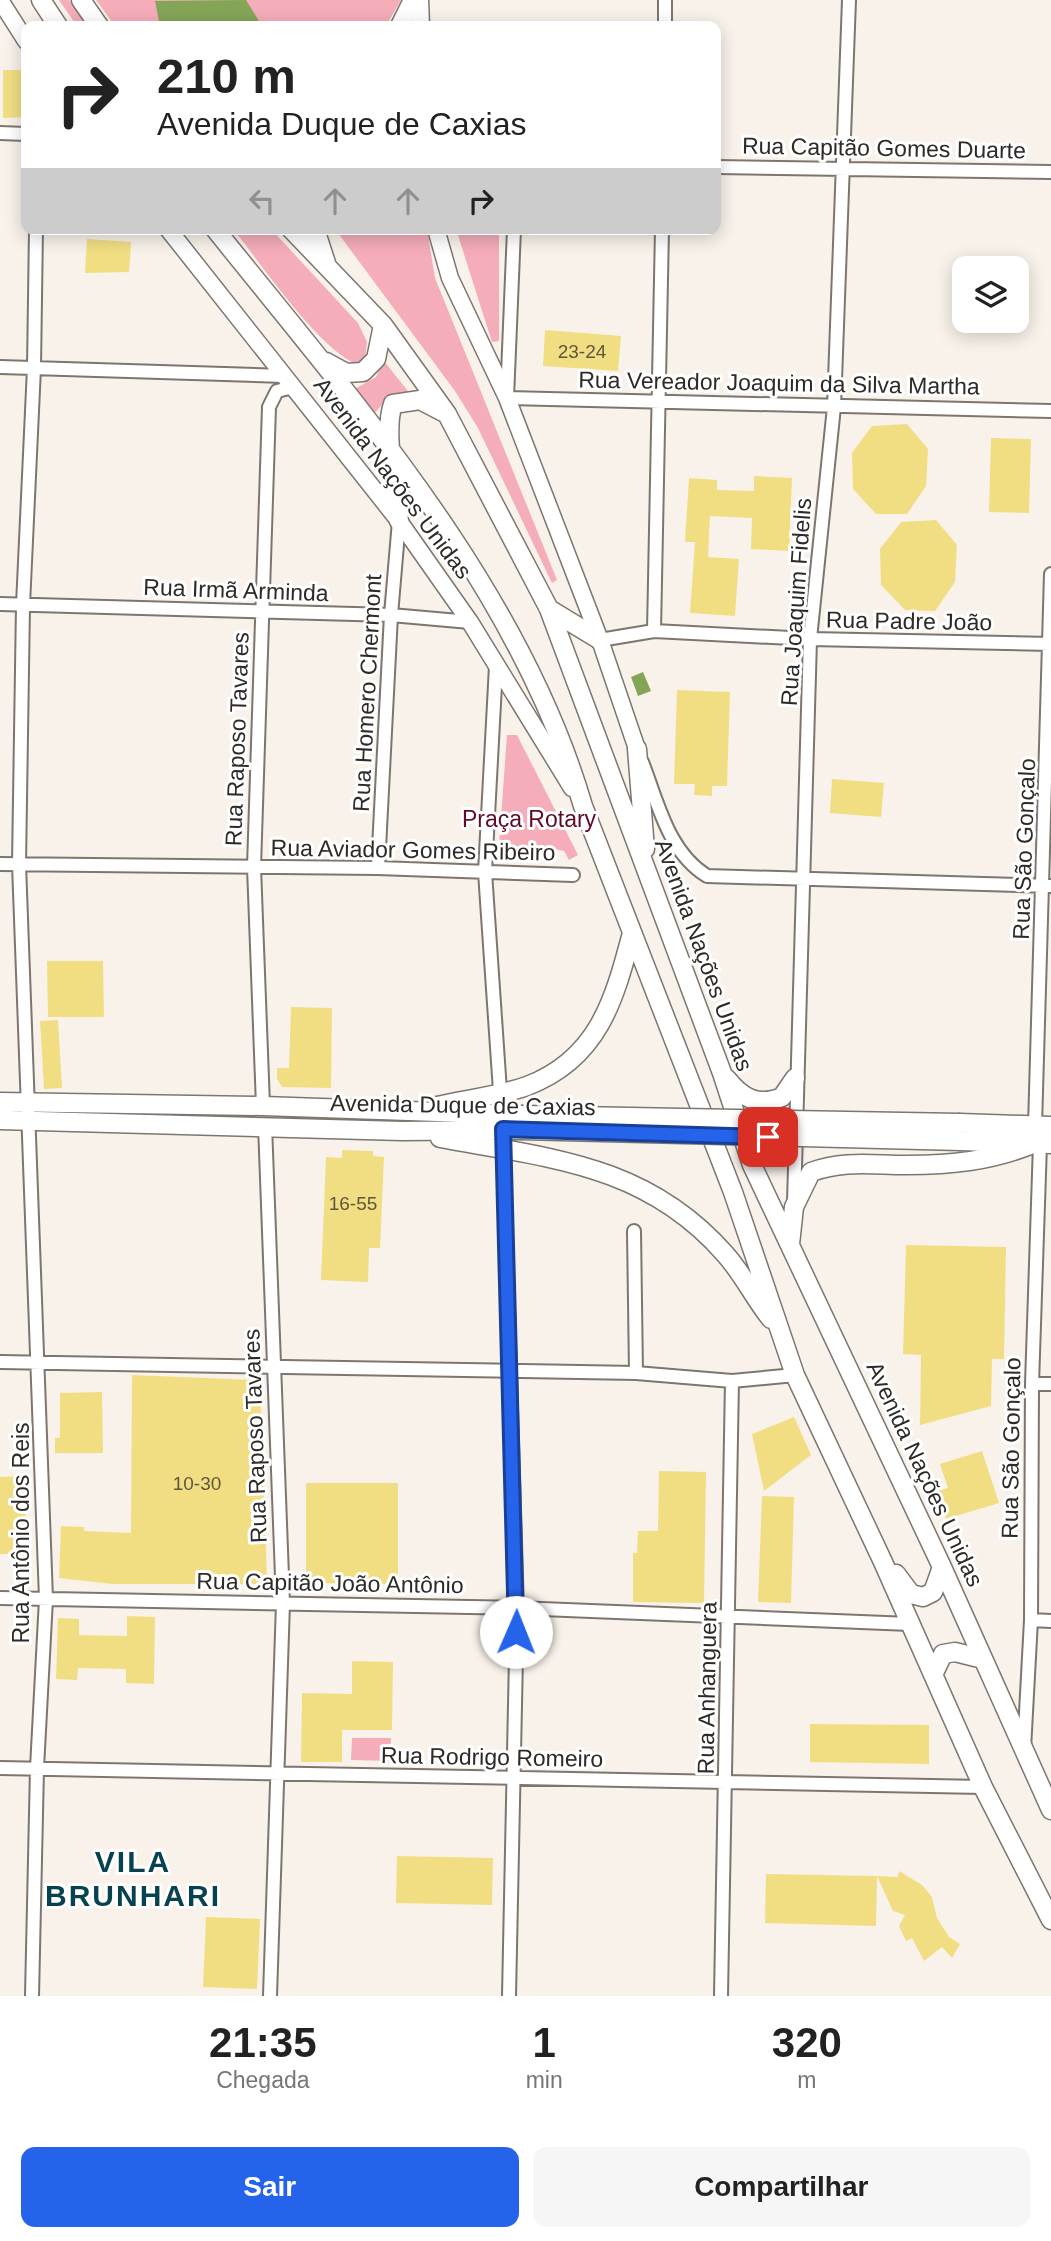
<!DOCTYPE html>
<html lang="pt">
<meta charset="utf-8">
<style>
body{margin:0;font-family:Arial,sans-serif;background:#f6f6f6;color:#222;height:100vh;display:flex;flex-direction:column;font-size:26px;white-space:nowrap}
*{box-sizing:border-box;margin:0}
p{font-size:23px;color:#767676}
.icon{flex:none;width:38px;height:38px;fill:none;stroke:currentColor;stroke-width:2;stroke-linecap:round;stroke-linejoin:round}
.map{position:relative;height:1996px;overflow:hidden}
.side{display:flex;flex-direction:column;background:#fff;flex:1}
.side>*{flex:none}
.top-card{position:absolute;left:21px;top:21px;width:700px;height:214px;border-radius:14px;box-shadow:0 4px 18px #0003;background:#fff;color:#222;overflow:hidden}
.fabs{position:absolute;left:952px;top:256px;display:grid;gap:14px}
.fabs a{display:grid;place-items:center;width:77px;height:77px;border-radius:14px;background:#fff;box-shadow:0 4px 18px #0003;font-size:35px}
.pin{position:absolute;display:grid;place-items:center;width:60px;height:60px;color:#fff;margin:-30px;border-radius:14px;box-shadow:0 4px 10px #0006}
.me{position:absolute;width:77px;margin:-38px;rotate:1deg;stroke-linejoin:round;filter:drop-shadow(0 0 5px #0008)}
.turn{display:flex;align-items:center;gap:24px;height:147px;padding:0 21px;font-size:32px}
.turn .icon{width:91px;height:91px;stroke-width:2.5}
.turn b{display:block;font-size:49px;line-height:60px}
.lanes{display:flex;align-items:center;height:66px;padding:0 21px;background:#0003;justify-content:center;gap:35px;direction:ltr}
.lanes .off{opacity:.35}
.eta{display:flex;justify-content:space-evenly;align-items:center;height:119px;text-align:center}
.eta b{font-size:42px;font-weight:800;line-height:49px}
.cta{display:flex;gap:14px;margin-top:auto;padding:14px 21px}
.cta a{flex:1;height:80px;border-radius:14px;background:#2563eb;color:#fff;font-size:28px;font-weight:800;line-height:80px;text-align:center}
.cta a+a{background:#f6f6f6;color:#222}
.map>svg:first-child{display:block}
.green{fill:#f5adba}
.water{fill:#84a556}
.building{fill:#f1de83}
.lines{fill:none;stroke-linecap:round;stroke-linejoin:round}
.minor-casing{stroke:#7c766f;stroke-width:16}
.tertiary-casing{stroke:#7c766f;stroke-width:19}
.secondary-casing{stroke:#7c766f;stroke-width:21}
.minor{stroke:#fff;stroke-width:12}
.tertiary{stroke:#fff;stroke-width:16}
.secondary{stroke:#fff;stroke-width:18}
.secondary-bridge-casing{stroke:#7c766f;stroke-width:21;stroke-linecap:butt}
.secondary-bridge{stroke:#fff;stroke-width:18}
.route-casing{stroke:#184099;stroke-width:18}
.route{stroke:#2563eb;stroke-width:12}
.labels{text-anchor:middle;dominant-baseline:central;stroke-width:6;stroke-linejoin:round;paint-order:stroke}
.number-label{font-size:19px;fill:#5e573e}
.street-label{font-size:23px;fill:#2d2a27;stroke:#fff}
.park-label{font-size:23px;fill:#5e0c28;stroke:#fff}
.district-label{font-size:30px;font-weight:bold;letter-spacing:2px;fill:#074250;stroke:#fff}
</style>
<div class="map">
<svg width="1051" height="1996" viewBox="0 0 1051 1996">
<rect width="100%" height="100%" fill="#f9f2ea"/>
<!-- green -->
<path class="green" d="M59,0h10l18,26h-10z
M96,0h305l-15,26h-271z
M233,229h38l87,94 9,19 -2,18 -8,4c-37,-13 -97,-102 -124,-135z
M335,229h92l8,49 122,302 -5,3 -74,-155 -23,-37z
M456,229h43v112l-7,1z
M384,361l27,34 -25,5 -12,14 -21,-24 23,-13z
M507,735h10l61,120 -9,5 -5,-9 -22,-5 -20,12 -16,-2 -7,-10z
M352,1738h39l-1,23 -39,-1z"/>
<!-- water -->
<path class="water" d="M246,0l16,26h-102l-5,-25z
M643,672l8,19 -13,5 -7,-19z"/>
<!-- building -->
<path class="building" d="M3,70h23v47l-23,1z
M87,239l44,3 -2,30 -44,1z
M545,330l76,6 -3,35 -75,-5z
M907,424l21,25 -2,37 -19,28h-31l-23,-25 -1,-36 20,-27z
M991,438l40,1 -2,74 -40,-1z
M754,476l38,2 -3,73 -38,-2 1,-31 -42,-2 -2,41 31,2 -4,57 -45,-3 5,-71h-10l4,-64 28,2v10l37,1z
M936,520l21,25 -2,37 -20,29 -30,-1 -24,-25 -1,-36 21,-27z
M677,690l53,2 -3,94h-15v10l-18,-1 1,-11h-21z
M832,779l52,4 -3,34 -51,-4z
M47,961h56l1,56h-56z
M291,1007l41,1 -1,80 -49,-1 -5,-8v-11h12z
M58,1020l4,68 -18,1 -4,-68z
M342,1150l31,1v5l11,1 -4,91h-11l-1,34 -47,-2 5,-123 16,1z
M906,1245l100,2 -2,112h-12l-1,47 -71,19 1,-70 -18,-1z
M132,1375l122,5 1,6 5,1 7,192 -7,5h-148l-53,-6 2,-52 23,1v4l47,2z
M102,1392l1,61h-48v-15h5v-45z
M794,1417l17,38 -47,36 -12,-57z
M982,1451l17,52 -53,16 -9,-28 11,-3 -8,-24z
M659,1471l47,1 -2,131 -71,-1v-49h4l1,-22h20z
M25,1476l1,78h-26v-77z
M306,1483h92v101l-92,-1z
M762,1496l32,1 -3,106 -33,-1z
M127,1616l28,1 -1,67 -28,-1v-14l-48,-1 -1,12 -21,-1 2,-61 21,1v16l48,1z
M352,1661l41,1 -1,68h-50v32h-41l1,-69 50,1z
M810,1724l119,1v39l-119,-2z
M397,1856l96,2 -1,47 -96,-2z
M899,1871l23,14 10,12 5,21 12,19 11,7 -8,14 -10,-11 -18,14 -12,-23 -6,3 -7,-15 6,-11 -12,-4 -16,-35 21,1z
M766,1874l111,2 -1,50 -111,-3z
M206,1917l54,2 -3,70 -54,-2z"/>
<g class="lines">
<defs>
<path id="minor" d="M665,26v-26
M0,133l26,1
M716,167l335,5
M514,229l-7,169 544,13
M0,367l284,9
M0,604l391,11 79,7
M654,631l8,-402
M600,640l54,-9 156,8 241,5
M496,666l-11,206 15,219
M642,762c16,41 26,90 65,114l344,10
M0,864l378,4 195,7
M378,868l13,-253 8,-94
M263,1106l-9,-239 15,-460 8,-16 16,-4
M265,1125l18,478 -13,393
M1035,1126l16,-552
M503,1143l14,465 -8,388
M794,1202l16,-563 24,-232 15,-407
M634,1231l2,142
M0,1362l636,11 96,8 63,-6
M1032,1384h19
M0,1598l517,10 393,16
M1031,1620l20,1
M1024,1749l7,-129 1,-236 8,-240
M0,1768l983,19
M32,1996l5,-228 9,-169 -27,-735 4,-259 11,-237 2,-139
M721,1996l11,-615"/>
<path id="tertiary" d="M0,0l26,41
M420,0l1,26
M168,229l231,292 71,101 102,166
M436,229l14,49 57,120 93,242 37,109"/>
<path id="secondary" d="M41,0l17,26
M81,0l18,26
M400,26l13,-26
M215,229c140,175 304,358 368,577l150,386 62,183 88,187 100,225 68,133
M291,229l92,96 64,89 102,195 173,464 30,92 190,402 109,243
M315,229l11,34
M326,362l20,11 17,-1 13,-13 7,-34
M399,521c-3,-32 -16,-89 -6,-117l27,-4 23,12
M549,609l51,31
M637,749l8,100
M727,1079c15,19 31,28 55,18l13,-19
M0,1102l263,4 259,9
M437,1106c26,-6 66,-11 90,-20 71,-27 87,-85 105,-153
M0,1120l402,11 119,-1
M960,1123l91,3
M440,1138c109,20 206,26 285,116 18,20 29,44 46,65
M961,1141l90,3
M790,1244l4,-37 17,-35c33,-12 61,-7 95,-7 46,0 84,-4 127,-21
M896,1574l15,20 12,3 10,-5 9,-25
M933,1675l10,-21 12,-2 28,7"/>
</defs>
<!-- minor casing -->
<use href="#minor" class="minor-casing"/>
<!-- tertiary casing -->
<use href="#tertiary" class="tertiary-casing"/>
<!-- secondary casing -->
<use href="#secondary" class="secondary-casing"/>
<!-- minor -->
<use href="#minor" class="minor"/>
<!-- tertiary -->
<use href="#tertiary" class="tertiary"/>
<!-- secondary -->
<use href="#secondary" class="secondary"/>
<defs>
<path id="secondary-bridge" d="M522,1115l438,8
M521,1130l440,11"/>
</defs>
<!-- secondary-bridge casing -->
<use href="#secondary-bridge" class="secondary-bridge-casing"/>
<!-- secondary-bridge -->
<use href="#secondary-bridge" class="secondary-bridge"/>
</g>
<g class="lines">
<defs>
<path id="route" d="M516,1632l-13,-503 265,8"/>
</defs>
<!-- route casing -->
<use href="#route" class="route-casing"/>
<!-- route -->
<use href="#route" class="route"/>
</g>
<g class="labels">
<!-- number labels -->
<g class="number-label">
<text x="582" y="351">23-24</text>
<text x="353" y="1203">16-55</text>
<text x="197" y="1483">10-30</text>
</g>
<!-- street labels -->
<g class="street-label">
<text transform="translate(884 148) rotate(1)">Rua Capitão Gomes Duarte</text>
<text transform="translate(779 383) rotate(1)">Rua Vereador Joaquim da Silva Martha</text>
<text transform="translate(393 478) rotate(53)">Avenida Nações Unidas</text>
<text transform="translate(236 590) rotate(2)">Rua Irmã Arminda</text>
<text transform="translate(796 602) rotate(-86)">Rua Joaquim Fidelis</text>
<text transform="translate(909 621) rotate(1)">Rua Padre João</text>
<text transform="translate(367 693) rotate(-87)">Rua Homero Chermont</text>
<text transform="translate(237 739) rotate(-88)">Rua Raposo Tavares</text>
<text transform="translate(1024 849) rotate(-88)">Rua São Gonçalo</text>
<text transform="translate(413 850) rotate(1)">Rua Aviador Gomes Ribeiro</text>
<text transform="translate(704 955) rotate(70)">Avenida Nações Unidas</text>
<text transform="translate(463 1105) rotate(1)">Avenida Duque de Caxias</text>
<text transform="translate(255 1436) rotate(-92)">Rua Raposo Tavares</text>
<text transform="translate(1011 1448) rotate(-89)">Rua São Gonçalo</text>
<text transform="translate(925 1474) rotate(65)">Avenida Nações Unidas</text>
<text transform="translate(21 1533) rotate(-90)">Rua Antônio dos Reis</text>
<text transform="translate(330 1583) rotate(1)">Rua Capitão João Antônio</text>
<text transform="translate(707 1688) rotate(-89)">Rua Anhanguera</text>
<text transform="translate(492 1757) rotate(1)">Rua Rodrigo Romeiro</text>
</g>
<!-- park labels -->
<g class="park-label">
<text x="529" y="819">Praça Rotary</text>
</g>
<!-- district labels -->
<g class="district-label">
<text x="133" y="1861">VILA<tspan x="133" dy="34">BRUNHARI</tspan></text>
</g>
</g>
</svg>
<div class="fabs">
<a><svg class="icon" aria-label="layers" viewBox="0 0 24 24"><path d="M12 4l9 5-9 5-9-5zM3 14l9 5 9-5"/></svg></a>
</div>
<div class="pin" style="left:768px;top:1137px;background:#d93025"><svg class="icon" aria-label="arrive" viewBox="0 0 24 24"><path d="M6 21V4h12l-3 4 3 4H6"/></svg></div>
<svg class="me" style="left:516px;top:1632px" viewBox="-20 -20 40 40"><circle r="19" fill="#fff"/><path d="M0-13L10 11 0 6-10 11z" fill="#2563eb"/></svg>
<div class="top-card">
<div class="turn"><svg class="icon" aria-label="right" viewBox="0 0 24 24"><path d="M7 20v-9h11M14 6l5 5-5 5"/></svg><div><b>210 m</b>Avenida Duque de Caxias</div></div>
<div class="lanes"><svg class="icon off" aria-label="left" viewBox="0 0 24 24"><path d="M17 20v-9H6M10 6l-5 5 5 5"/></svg><svg class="icon off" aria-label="ahead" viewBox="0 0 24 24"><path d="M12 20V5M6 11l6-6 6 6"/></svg><svg class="icon off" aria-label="ahead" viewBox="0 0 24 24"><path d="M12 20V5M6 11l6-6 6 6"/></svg><svg class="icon" aria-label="right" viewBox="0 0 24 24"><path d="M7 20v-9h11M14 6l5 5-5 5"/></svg></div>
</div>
</div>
<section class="side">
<div class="eta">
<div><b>21:35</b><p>Chegada</p></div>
<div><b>1</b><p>min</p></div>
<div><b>320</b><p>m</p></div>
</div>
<div class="cta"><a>Sair</a><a>Compartilhar</a></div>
</section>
